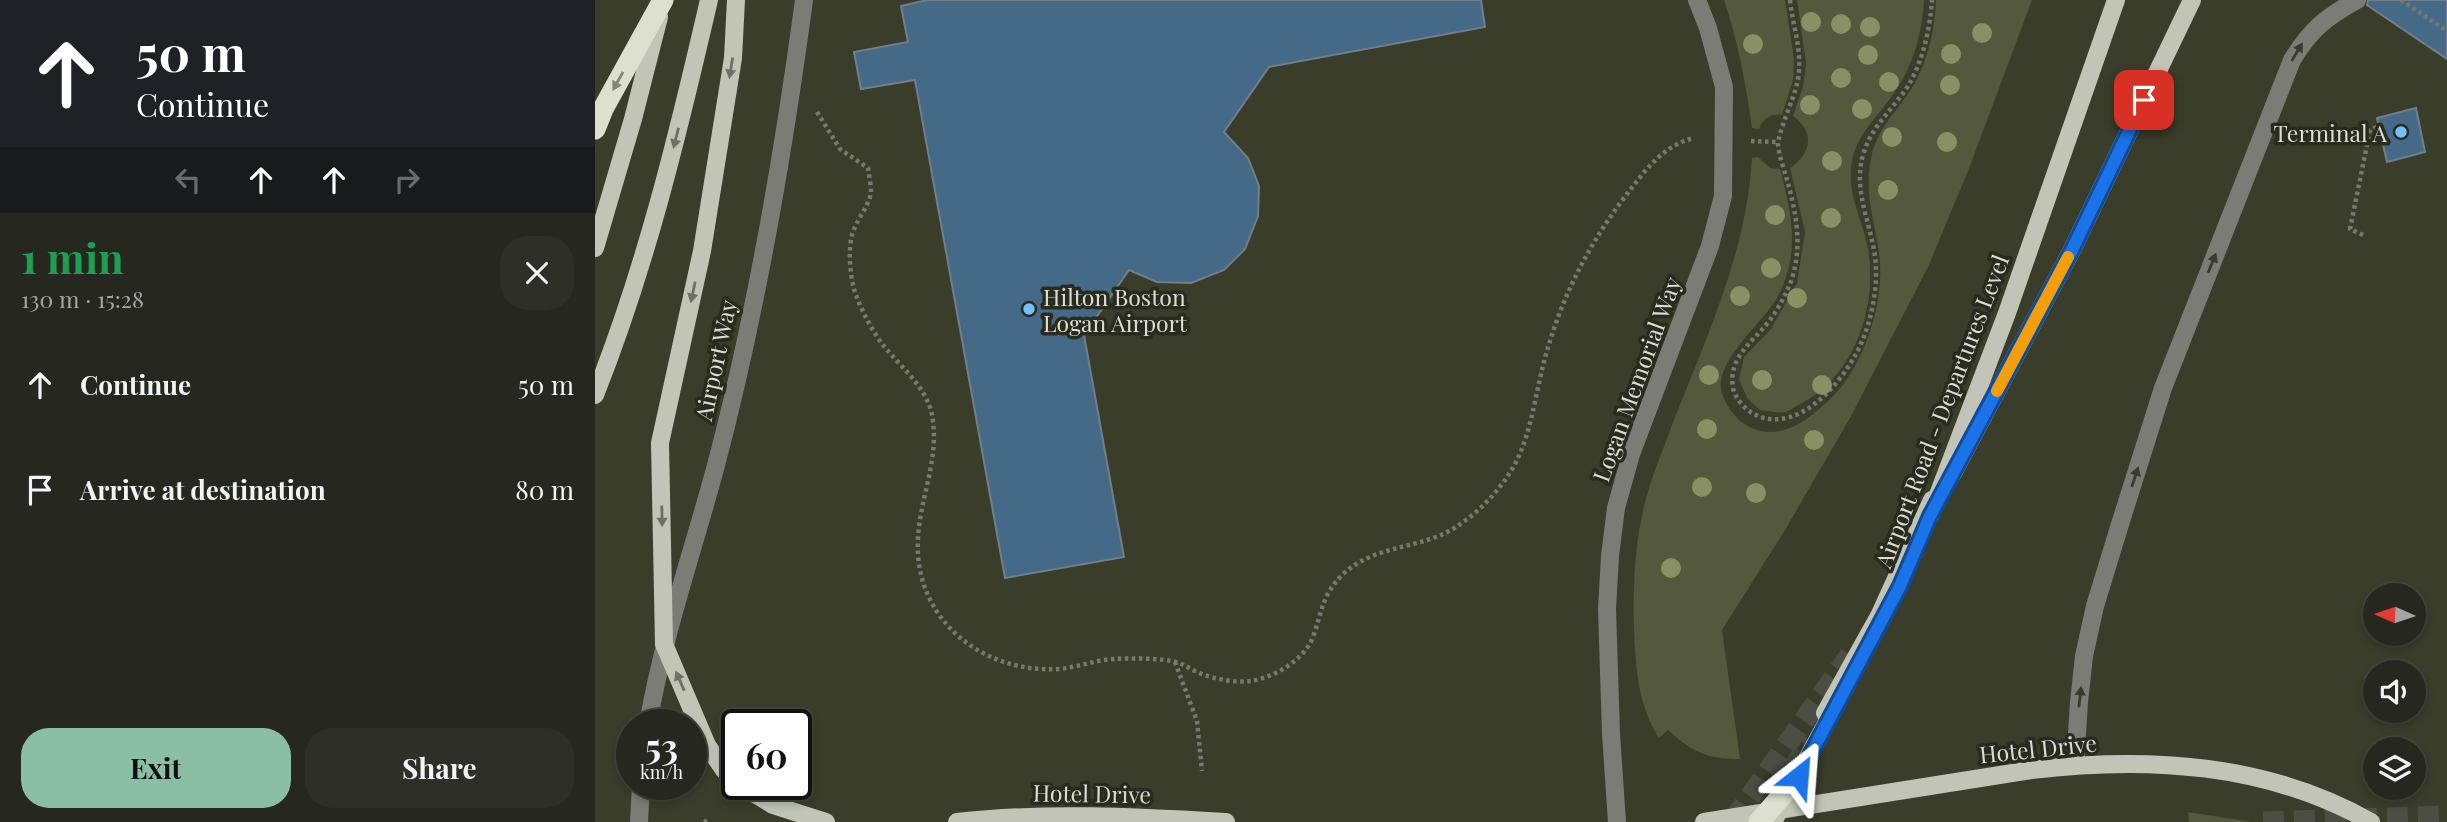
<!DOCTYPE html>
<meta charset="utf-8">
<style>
body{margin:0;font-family:"Playfair Display",serif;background:#2e3028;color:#f1f3f6;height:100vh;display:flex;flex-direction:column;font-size:26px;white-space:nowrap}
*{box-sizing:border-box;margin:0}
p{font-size:23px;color:#a4a6a4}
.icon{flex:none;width:38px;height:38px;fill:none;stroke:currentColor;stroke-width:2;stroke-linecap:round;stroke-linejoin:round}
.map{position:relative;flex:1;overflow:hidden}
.panel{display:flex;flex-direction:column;background:#26281f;width:595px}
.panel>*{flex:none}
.guide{background:#202124;color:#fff;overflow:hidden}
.needle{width:46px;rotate:273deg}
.buttons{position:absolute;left:1768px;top:583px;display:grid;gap:14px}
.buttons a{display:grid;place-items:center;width:63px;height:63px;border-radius:50%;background:#26281f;box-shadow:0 4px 10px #0003,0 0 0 2px #42443d;font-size:35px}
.speed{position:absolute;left:21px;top:709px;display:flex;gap:14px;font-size:35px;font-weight:700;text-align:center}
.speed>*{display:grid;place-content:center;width:91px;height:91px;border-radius:50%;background:#26281f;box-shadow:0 4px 10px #0003,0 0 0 2px #42443d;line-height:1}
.speed small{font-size:18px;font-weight:400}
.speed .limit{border:4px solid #111;border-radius:10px;background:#fff;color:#111}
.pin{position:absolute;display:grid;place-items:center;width:60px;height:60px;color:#fff;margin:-30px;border-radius:14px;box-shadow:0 4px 10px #0006}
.me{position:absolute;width:77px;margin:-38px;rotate:28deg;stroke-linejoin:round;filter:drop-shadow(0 0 5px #0008)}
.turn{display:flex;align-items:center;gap:24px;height:147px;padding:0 21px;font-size:32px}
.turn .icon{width:91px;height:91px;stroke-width:2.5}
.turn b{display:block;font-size:49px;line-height:60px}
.lanes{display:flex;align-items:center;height:66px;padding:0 21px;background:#0003;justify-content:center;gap:35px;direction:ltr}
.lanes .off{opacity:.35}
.round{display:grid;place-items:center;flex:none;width:74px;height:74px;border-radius:28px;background:#2e3028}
.summary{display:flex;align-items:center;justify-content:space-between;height:119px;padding:0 21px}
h1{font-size:42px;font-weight:700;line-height:52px;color:#1e9e55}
.action{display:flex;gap:14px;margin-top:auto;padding:14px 21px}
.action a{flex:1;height:80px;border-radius:28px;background:#8abfa5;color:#111;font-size:28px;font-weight:700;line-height:80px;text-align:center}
.action a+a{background:#2e3028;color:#f1f3f6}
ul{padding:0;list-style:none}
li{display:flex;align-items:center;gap:21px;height:105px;padding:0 21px}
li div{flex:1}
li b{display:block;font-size:26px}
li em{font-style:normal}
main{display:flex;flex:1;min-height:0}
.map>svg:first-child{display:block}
.built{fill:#3a3d2a;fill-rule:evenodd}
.green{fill:#54583d}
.building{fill:#446a88;stroke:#727e89;stroke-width:2}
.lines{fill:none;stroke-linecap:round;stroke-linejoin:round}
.major-tunnel{stroke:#4c4e43;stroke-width:18;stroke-dasharray:18 9;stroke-linecap:butt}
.highway-tunnel{stroke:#4c4e43;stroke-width:21;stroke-dasharray:21 10;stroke-linecap:butt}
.path{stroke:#77796f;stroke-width:4.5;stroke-dasharray:3.5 3.5;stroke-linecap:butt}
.minor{stroke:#7b7c76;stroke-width:18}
.major{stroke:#c1c4b7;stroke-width:18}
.highway{stroke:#dde0d0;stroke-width:21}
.major-bridge{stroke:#c1c4b7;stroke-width:18}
.highway-bridge{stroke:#dde0d0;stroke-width:21}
.tree{fill:#899063}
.oneway{fill:#393b30}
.oneway2{fill:#6d7063}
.oneway3{fill:#838678}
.route-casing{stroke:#114b97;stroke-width:18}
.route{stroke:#1a73e8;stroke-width:12}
.slow{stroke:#f59e0b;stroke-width:12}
.poi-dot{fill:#77bff7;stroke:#292b1f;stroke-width:2.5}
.labels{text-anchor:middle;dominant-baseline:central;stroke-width:7;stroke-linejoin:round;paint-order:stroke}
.poi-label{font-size:23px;fill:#dbdcd5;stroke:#292b1f;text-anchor:end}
.street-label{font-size:23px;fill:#dbdcd5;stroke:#292b1f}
</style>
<main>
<section class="panel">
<div class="guide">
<div class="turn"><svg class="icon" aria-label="ahead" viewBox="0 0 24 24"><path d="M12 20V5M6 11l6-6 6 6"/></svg><div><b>50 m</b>Continue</div></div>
<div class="lanes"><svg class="icon off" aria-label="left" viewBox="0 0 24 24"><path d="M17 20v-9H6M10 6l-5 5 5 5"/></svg><svg class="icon" aria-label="ahead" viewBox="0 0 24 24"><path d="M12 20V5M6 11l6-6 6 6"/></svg><svg class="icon" aria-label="ahead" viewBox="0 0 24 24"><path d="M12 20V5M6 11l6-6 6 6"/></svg><svg class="icon off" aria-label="right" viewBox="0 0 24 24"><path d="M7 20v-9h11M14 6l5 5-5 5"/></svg></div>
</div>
<div class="summary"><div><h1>1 min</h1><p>130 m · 15:28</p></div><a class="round"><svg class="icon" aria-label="close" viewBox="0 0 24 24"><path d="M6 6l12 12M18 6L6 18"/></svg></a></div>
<ul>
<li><svg class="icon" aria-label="ahead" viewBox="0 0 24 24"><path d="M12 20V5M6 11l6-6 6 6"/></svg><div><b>Continue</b></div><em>50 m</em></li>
<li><svg class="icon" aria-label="arrive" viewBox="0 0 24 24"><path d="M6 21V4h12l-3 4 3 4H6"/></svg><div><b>Arrive at destination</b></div><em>80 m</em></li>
</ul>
<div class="action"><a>Exit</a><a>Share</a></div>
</section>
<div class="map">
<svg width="1852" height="822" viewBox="0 0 1852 822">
<rect width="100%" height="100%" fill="#333529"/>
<!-- built -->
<path class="built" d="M0,0h1852v822h-1852zM1780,595h38v39h-38zM1780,672h38v38h-38zM37,724h59v60h-59zM142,724h59v60h-59zM1780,749h38v39h-38z"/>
<!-- green -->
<path class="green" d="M1129,0h61l9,59 -1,21 -11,35c-11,-1 -19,3 -23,14l-7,-1c-6,-44 -14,-86 -28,-128z
M1202,0h127c-2,32 -10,64 -28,90 -15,24 -39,43 -44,71 -6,34 11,58 16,88 10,58 -14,128 -68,155 -4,2 -9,6 -14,8 -7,1 -18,-1 -26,-2l-13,-12 -8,-19 5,-22 27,-28 26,-46 8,-51 -15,-64c22,-15 25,-36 3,-52l10,-29 3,-24z
M1341,0h96l-64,171 -40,96 -78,151 -65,112 -63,100 18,129c-33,0 -48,-7 -72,-29l-9,8c-21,-33 -23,-68 -25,-106 -1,-41 0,-82 9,-121 7,-32 20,-61 31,-91 33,-84 73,-170 78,-262l6,-1 12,11 10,1c9,35 18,68 7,105 -3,10 -9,24 -16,33 -15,21 -61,61 -48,89 8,20 25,36 48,36 22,-1 38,-14 55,-29 37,-32 60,-101 53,-150 -5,-37 -16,-60 -7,-99 7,-30 33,-50 46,-77 11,-23 17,-51 18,-77z
M1593,812l64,10h-63z"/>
<!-- building -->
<path class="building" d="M332,0h554l4,27 -216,40 -45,65 24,26 11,28 -1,30 -13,33 -21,21 -33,13 -34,-1 -28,-12 -45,65 40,222 -119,21 -90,-498 -54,9 -7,-37 54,-10 -7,-36z
M1773,0h79v59l-80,-54z
M1821,108l9,44 -38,10 -10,-44z"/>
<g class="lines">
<!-- major-tunnel -->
<path class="major-tunnel" d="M1182,790l33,-50"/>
<!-- highway-tunnel -->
<path class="highway-tunnel" d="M1137,822l118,-167
M1668,822l184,-6"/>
<!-- path -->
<path class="path" d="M1195,0c3,29 14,54 7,84 -3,13 -19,50 -19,60 1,12 6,25 9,36 10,35 16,69 3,104 -6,14 -14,29 -24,41 -16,19 -38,34 -33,63 2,10 11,20 19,25 43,24 86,-26 104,-59 15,-28 23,-67 19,-98 -5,-35 -23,-68 -11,-104 8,-26 29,-43 44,-66 15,-25 22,-57 24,-86
M1806,0l46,31
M222,112l23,37 28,19c1,7 3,17 3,24 -2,15 -15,28 -19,43 -4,16 -2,38 2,54 6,19 17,40 29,56 20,25 47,44 50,77 5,40 -13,77 -15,116 -5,81 64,136 142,131 18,-2 35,-9 54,-10 14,-1 50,-1 62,3 8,2 14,7 21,10 16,7 37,11 54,9 24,-4 53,-21 62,-44 9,-25 9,-42 29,-62 26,-25 61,-26 94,-38 27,-10 55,-36 71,-60 24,-34 27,-79 38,-119 16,-59 42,-111 79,-160 20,-26 37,-52 70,-60
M1156,141l27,1
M1768,235l-13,-6 20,-99 9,-4
M580,662l22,59 5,50
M109,822l4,-2"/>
<!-- minor -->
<path class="minor" d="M53,724c15,-87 44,-170 67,-255 41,-154 68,-312 89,-469
M1480,765l4,-63 5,-46 11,-50 26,-85 42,-133 129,-328c19,-31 33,-42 65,-60
M44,822l2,-38
M1022,822l-6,-88 -4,-125 3,-53 6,-48 15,-54 79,-208 13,-50 1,-109 -16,-59 -11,-28"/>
<!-- major -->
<path class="major" d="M141,0l-3,58 -31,193 -42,192 4,201 43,101 17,25 13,12
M0,248l38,-129 26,-102
M0,395c51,-128 83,-261 114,-395
M1357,475l120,-225 120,-250
M1230,713l55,-99 52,-114
M144,784l34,21 53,17
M362,822c90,-10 179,-5 269,0
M1109,822l327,-52c117,-14 236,-7 340,52"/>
<!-- highway -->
<path class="highway" d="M0,129l8,-20 60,-109"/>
<!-- major-bridge -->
<path class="major-bridge" d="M1335,516l77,-203 109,-313
M1178,822l66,-122"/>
<!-- highway-bridge -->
<path class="highway-bridge" d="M1164,822l40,-46"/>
</g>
<!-- trees -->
<g class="tree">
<circle cx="1216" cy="22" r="10"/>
<circle cx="1246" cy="24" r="10"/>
<circle cx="1275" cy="27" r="10"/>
<circle cx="1387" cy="33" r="10"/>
<circle cx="1158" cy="44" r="10"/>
<circle cx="1356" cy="54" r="10"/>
<circle cx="1273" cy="55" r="10"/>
<circle cx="1246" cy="78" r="10"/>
<circle cx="1294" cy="82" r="10"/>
<circle cx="1355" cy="85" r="10"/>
<circle cx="1215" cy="105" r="10"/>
<circle cx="1267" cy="109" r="10"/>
<circle cx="1297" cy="137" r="10"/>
<circle cx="1352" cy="142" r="10"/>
<circle cx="1237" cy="161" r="10"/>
<circle cx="1293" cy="190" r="10"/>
<circle cx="1180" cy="215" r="10"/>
<circle cx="1236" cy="218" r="10"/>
<circle cx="1176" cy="268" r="10"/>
<circle cx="1145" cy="296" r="10"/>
<circle cx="1202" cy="298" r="10"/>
<circle cx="1114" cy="375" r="10"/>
<circle cx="1167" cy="380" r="10"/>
<circle cx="1227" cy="385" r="10"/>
<circle cx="1112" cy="429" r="10"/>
<circle cx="1219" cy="440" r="10"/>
<circle cx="1107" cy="487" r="10"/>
<circle cx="1161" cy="493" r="10"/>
<circle cx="1076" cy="568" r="10"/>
</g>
<!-- one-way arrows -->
<defs><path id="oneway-solid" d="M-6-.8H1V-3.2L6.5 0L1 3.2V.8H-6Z" transform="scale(1.75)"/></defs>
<g class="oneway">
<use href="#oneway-solid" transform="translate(1702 52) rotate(-59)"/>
<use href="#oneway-solid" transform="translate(1617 263) rotate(-68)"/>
<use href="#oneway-solid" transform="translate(1540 477) rotate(-72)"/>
<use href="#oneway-solid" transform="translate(1485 697) rotate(-84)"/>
</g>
<g class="oneway2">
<use href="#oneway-solid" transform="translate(136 68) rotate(99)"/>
<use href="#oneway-solid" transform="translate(81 138) rotate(104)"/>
<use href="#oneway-solid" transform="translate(98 292) rotate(102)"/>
<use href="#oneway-solid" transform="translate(67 516) rotate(89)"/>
<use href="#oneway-solid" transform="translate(85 681) rotate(-114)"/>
</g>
<use class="oneway3" href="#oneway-solid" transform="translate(23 81) rotate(119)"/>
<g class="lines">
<defs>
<path id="route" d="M1204,776l101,-190 30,-70 142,-266 72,-150"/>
</defs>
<!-- route casing -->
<use href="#route" class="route-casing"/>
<!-- route -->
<use href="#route" class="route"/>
<!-- slow -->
<path class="slow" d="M1402,391l71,-134"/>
</g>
<!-- markers -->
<g class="poi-dot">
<circle cx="1806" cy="132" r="7"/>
<circle cx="434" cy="309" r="7"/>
</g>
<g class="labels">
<!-- poi labels -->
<g class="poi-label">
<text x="1792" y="132">Terminal A</text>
<text x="448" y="296" text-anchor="start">Hilton Boston<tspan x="448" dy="26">Logan Airport</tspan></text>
</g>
<!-- street labels -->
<g class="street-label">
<text transform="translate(120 360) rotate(-78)">Airport Way</text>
<text transform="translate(1041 379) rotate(-70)">Logan Memorial Way</text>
<text transform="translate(1346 411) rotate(-69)">Airport Road - Departures Level</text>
<text transform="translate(1443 748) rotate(-6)">Hotel Drive</text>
<text transform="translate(497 793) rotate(1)">Hotel Drive</text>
</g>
</g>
</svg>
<div class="buttons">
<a><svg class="needle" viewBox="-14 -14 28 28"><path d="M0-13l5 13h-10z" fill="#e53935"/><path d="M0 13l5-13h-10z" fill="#a4a6a4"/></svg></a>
<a><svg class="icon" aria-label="sound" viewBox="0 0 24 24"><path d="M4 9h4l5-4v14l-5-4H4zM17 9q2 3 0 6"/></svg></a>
<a><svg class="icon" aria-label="layers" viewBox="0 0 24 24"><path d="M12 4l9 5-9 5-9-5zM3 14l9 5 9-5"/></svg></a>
</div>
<div class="speed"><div>53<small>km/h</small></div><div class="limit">60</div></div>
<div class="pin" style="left:1549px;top:100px;background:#d93025"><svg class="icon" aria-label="arrive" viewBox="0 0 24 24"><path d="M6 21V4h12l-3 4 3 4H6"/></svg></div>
<svg class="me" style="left:1204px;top:776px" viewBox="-20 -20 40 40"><path d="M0-17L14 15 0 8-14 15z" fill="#1a73e8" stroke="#fff" stroke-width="4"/></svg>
</div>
</main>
